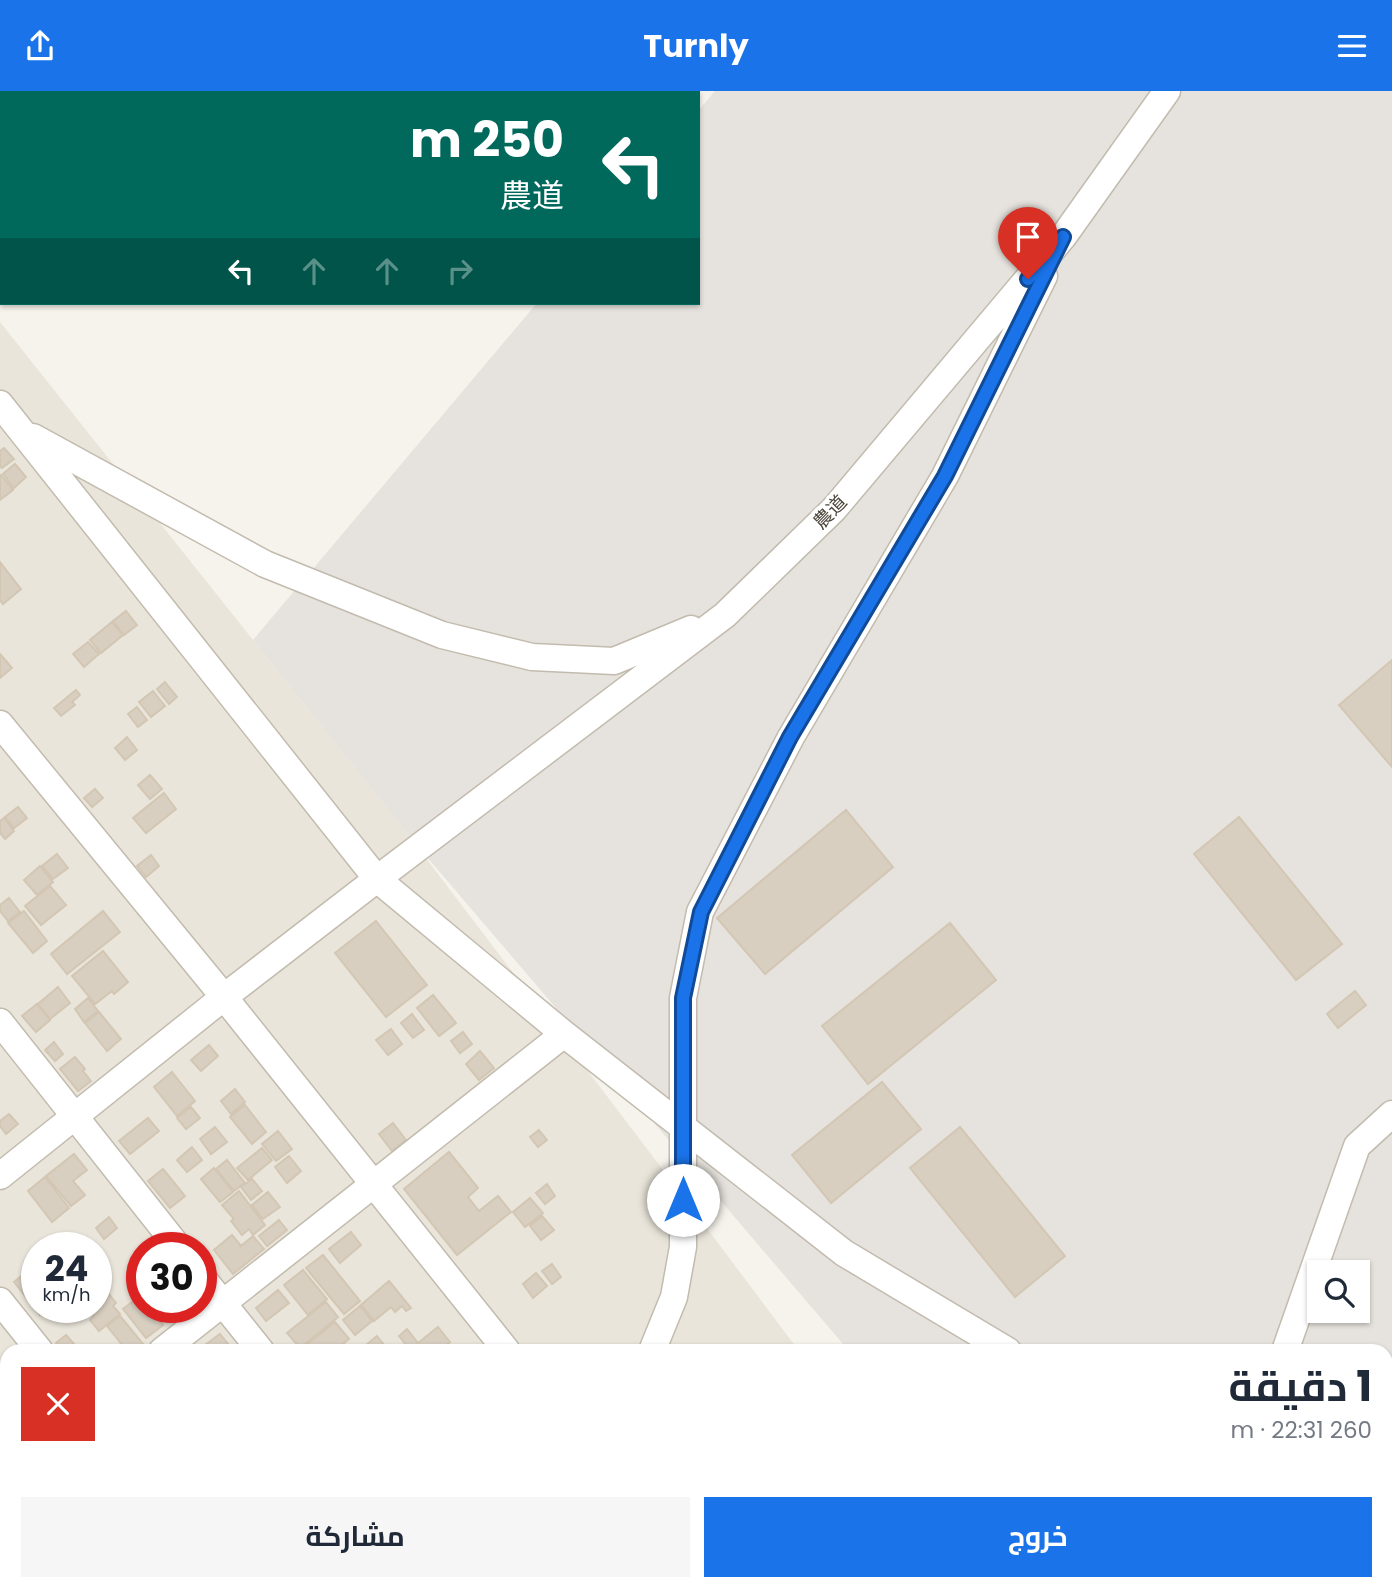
<!DOCTYPE html>
<html lang="ar">
<meta charset="utf-8">
<style>
body{margin:0;font-family:Poppins,Cairo,"Noto Sans SC",sans-serif;background:#f6f6f7;color:#1f2937;direction:rtl;height:100vh;display:flex;flex-direction:column;font-size:26px;white-space:nowrap}
*{box-sizing:border-box;margin:0}
p{font-size:23px;color:#747a83}
.icon{flex:none;width:38px;height:38px;fill:none;stroke:currentColor;stroke-width:2;stroke-linecap:round;stroke-linejoin:round}
.map{position:relative;flex:1;overflow:hidden;direction:ltr}
.details{position:absolute;left:0px;top:1253px;width:1393px;height:247px;display:flex;flex-direction:column;background:#fff;border-radius:21px 21px 0 0;box-shadow:0 2px 5px #0004;direction:rtl}
.details>*{flex:none}
.hud{position:absolute;left:0px;top:0px;width:700px;height:214px;box-shadow:0 2px 5px #0004;direction:rtl;background:#00695c;color:#fff;overflow:hidden}
.fabs{position:absolute;left:1307px;top:1169px;display:grid;gap:14px}
.fabs a{display:grid;place-items:center;width:63px;height:63px;border-radius:0px;background:#fff;box-shadow:0 2px 5px #0004;font-size:35px}
.speed{position:absolute;left:21px;top:1141px;display:flex;gap:14px;font-size:35px;font-weight:700;text-align:center}
.speed>*{display:grid;place-content:center;width:91px;height:91px;border-radius:50%;background:#fff;box-shadow:0 2px 5px #0004;line-height:1}
.speed small{font-size:18px;font-weight:400}
.speed .limit{border:10px solid #d22;background:#fff;color:#111}
.pin{position:absolute;display:grid;place-items:center;width:60px;height:60px;color:#fff;margin:-72px -30px;border-radius:50% 50% 50% 0;rotate:-45deg;box-shadow:0 0 7px #0007}
.pin .icon{rotate:45deg}
.me{position:absolute;width:77px;margin:-38px;rotate:0deg;stroke-linejoin:round;filter:drop-shadow(0 0 5px #0008)}
.turn{display:flex;align-items:center;gap:24px;height:147px;padding:0 21px;font-size:32px}
.turn .icon{width:91px;height:91px;stroke-width:2.5}
.turn b{display:block;font-size:49px;line-height:60px}
.lanes{display:flex;align-items:center;height:66px;padding:0 21px;background:#0003;justify-content:center;gap:35px;direction:ltr}
.lanes .off{opacity:.35}
.round{display:grid;place-items:center;flex:none;width:74px;height:74px;border-radius:0px;background:#f6f6f7}
.head{display:flex;align-items:center;justify-content:space-between;height:119px;padding:0 21px}
h1{font-size:42px;font-weight:700;line-height:52px}
.primary-button{display:flex;gap:14px;margin-top:auto;padding:14px 21px}
.primary-button a{flex:1;height:80px;border-radius:0px;background:#1a73e8;color:#fff;font-size:28px;font-weight:700;line-height:80px;text-align:center}
.primary-button a+a{background:#f6f6f7;color:#1f2937}
header{display:flex;justify-content:space-between;align-items:center;height:91px;padding:0 21px;background:#1a73e8;color:#fff;font-size:32px;font-weight:700}
.map>svg:first-child{display:block}
.residential{fill:#eae5da;fill-rule:evenodd}
.industrial{fill:#e6e2dd;fill-rule:evenodd}
.building{fill:#d8cfc1;stroke:#d3c7b4;stroke-width:2}
.lines{fill:none;stroke-linecap:round;stroke-linejoin:round}
.street-casing{stroke:#c2bbae;stroke-width:29}
.street{stroke:#fff;stroke-width:26}
.route-casing{stroke:#114b97;stroke-width:18}
.route{stroke:#1a73e8;stroke-width:12}
.labels{text-anchor:middle;dominant-baseline:central;stroke-width:7;stroke-linejoin:round;paint-order:stroke}
.street-label{font-size:19px;fill:#4b4439;stroke:#fff}
</style>
<header><svg class="icon" aria-label="menu" viewBox="0 0 24 24"><path d="M4 6h16M4 12h16M4 18h16"/></svg>Turnly<svg class="icon" aria-label="share" viewBox="0 0 24 24"><path d="M12 15V3M7 8l5-5 5 5M5 13v7h14v-7"/></svg></header>
<div class="map">
<svg width="1392" height="1499" viewBox="0 0 1392 1499">
<rect width="100%" height="100%" fill="#f6f3ec"/>
<!-- residential -->
<path class="residential" d="M0,231l409,514 261,343 129,172h-792v233h966l4,6h-977zM37,1157h59v59h-59zM142,1157h59v59h-59z"/>
<!-- industrial -->
<path class="industrial" d="M715,0h677v1499h-339l-5,-6h338v-233h-537l-440,-515 -156,-196 284,-337h161v-192zM1320,1181h38v39h-38z"/>
<!-- building -->
<path class="building" d="M4,357l10,11 -12,9 -2,-2v-15z
M15,373l11,13 -12,11 -11,-14z
M1,384l12,15 -13,10v-24z
M0,471l21,27 -18,15 -3,-4z
M126,520l11,14 -13,10 -11,-14z
M112,531l11,13 -22,18 -11,-13z
M88,551l11,12 -15,13 -11,-13z
M0,563l12,14 -12,10z
M1392,569v107l-53,-62z
M165,591l12,15 -8,7 -12,-15z
M76,599l4,5 -8,7 3,3 -14,11 -7,-8z
M153,600l12,15 -14,11 -12,-15z
M137,616l10,13 -9,7 -10,-13z
M127,646l10,13 -12,10 -10,-12z
M150,684l12,14 -12,10 -12,-14z
M95,698l8,9 -11,9 -8,-9z
M164,702l12,16 -30,24 -13,-15z
M18,716l9,11 -13,10 -9,-11z
M846,719l47,57 -128,107 -48,-56z
M1239,726l103,127 -46,36 -102,-126z
M4,727l10,13 -9,8 -5,-6v-12z
M57,763l11,14 -15,11 -11,-13z
M151,764l8,11 -13,11 -9,-11z
M40,775l13,16 -16,13 -13,-15z
M50,795l16,19 -25,20 -16,-19z
M9,807l11,14 -12,9 -8,-10v-6z
M24,820l23,30 -14,12 -25,-30z
M103,820l17,21 -53,42 -16,-20z
M376,830l51,64 -41,32 -51,-64z
M950,832l46,57 -128,104 -46,-58z
M103,860l25,31 -14,12 -2,-3 -17,13 -23,-28z
M58,896l12,16 -20,16 -12,-15z
M1355,900l11,14 -28,23 -11,-14z
M433,904l23,28 -17,13 -22,-28z
M88,907l10,13 -14,11 -9,-13z
M37,913l13,16 -14,12 -14,-16z
M99,921l22,27 -14,12 -22,-28z
M412,923l12,16 -11,8 -12,-15z
M391,938l11,15 -14,11 -12,-15z
M463,941l9,12 -12,9 -9,-12z
M54,951l9,12 -8,7 -10,-11z
M209,954l9,11 -17,15 -10,-11z
M480,960l14,17 -15,12 -13,-16z
M75,966l10,12 -2,2 8,10 -13,10 -18,-22z
M172,981l23,29 -18,15 -23,-29z
M882,991l39,47 -90,74 -39,-48z
M235,998l10,13 -14,12 -10,-13z
M245,1014l21,27 -14,12 -22,-27z
M191,1016l9,11 -14,11 -9,-11z
M9,1023l9,10 -12,10 -6,-8v-5z
M148,1027l11,13 -29,23 -11,-13z
M393,1032l13,17 -14,11 -13,-17z
M215,1036l12,15 -16,12 -11,-15z
M960,1036l105,129 -50,41 -105,-129z
M539,1039l8,10 -9,7 -8,-10z
M278,1040l14,18 -16,12 -14,-17z
M192,1056l10,13 -15,12 -10,-12z
M262,1057l10,12 -24,20 -11,-12z
M449,1061l29,36 -10,9 11,14 19,-15 13,16 -54,43 -53,-66z
M74,1063l13,16 -14,11 12,14 -14,11 -25,-30z
M289,1065l12,15 -14,12 -12,-16z
M227,1069l18,23 -11,8 -18,-22z
M214,1077l19,24 -13,10 -19,-23z
M163,1078l22,27 -15,12 -22,-27z
M45,1086l24,31 -17,14 -24,-31z
M252,1088l10,12 -11,9 -10,-13z
M547,1093l8,12 -10,8 -9,-11z
M239,1100l26,34 -12,10 -4,-6 -7,6 -11,-14 3,-2 -12,-14z
M268,1101l12,15 -17,12 -11,-14z
M530,1107l13,15 -18,14 -12,-15z
M542,1125l12,14 -13,10 -11,-14z
M109,1126l8,11 -13,11 -8,-11z
M279,1129l8,10 -20,16 -8,-10z
M351,1141l10,13 -21,18 -11,-14z
M232,1144l9,11 12,-10 11,13 -31,25 -19,-24z
M323,1164l37,46 -16,13 -38,-46z
M552,1173l9,13 -9,7 -10,-13z
M30,1178l7,9v29h12l-9,8 -26,-33z
M303,1179l24,29 -19,16 -24,-30z
M536,1182l11,13 -14,12 -10,-14z
M98,1189l18,23 -3,3 7,8 -21,17 -9,-11 4,-4 -7,-9h9v-26z
M389,1190l22,27 -5,3 -4,-5 -7,6 -4,-5 -17,14 -13,-16z
M278,1199l11,13 -23,18 -10,-13z
M140,1205l2,2v9h7l14,18 -17,13 -23,-29z
M326,1211l12,15 -38,31 -13,-15z
M360,1215l12,15 -17,14 -12,-15z
M120,1225l24,29 -8,6h-9l-20,-25z
M335,1231l14,17 -14,12h-36z
M438,1236l12,15 -11,9h-28l-12,-15 8,-7 11,14z
M220,1243l8,10 -8,7h-23z
M66,1244l8,9 -8,7h-3l-7,-8z
M377,1245l12,15h-20l-4,-5z
M7,1415v30l-7,-9v-16z
M119,1493h29l1,2 -6,4h-19z
M319,1493h22l5,6h-25l-3,-5z
M486,1493h28l-8,6 -2,-3 -5,3h-20z
M551,1493h26v1l-6,5h-15z
M617,1493h17l5,6h-28l-1,-1z
M787,1493h14l5,6h-25v-1z
M1261,1493h51l5,6h-51z"/>
<g class="lines">
<defs>
<path id="street" d="M0,313l377,475 187,155 280,219 164,98
M33,346l232,127 177,71 90,22 82,4 77,-32
M0,633l224,273 153,-118 348,-264 109,-106 229,-272 104,-146
M0,931l179,226
M0,1085l224,-179 283,354
M201,1185l60,75
M0,1210l40,50
M162,1260l402,-317
M652,1260l22,-54 9,-50v-249l17,-86 91,-175 154,-261 99,-200
M1285,1260l72,-205 35,-32
M0,1388l7,-6
M0,1457l7,9
M29,1493l5,6
M226,1493l5,6
M447,1493l5,6
M694,1493l5,6
M1195,1499l4,-6"/>
</defs>
<!-- street casing -->
<use href="#street" class="street-casing"/>
<!-- street -->
<use href="#street" class="street"/>
</g>
<g class="lines">
<defs>
<path id="route" d="M683,1109v-202l18,-86 89,-175 155,-261 118,-239 -35,42"/>
</defs>
<!-- route casing -->
<use href="#route" class="route-casing"/>
<!-- route -->
<use href="#route" class="route"/>
</g>
<g class="labels">
<!-- street labels -->
<g class="street-label">
<text transform="translate(830 421) rotate(-46)">農道</text>
</g>
</g>
</svg>
<div class="fabs">
<a><svg class="icon" aria-label="search" viewBox="0 0 24 24"><circle cx="10" cy="10" r="6"/><path d="M15 15l6 6"/></svg></a>
</div>
<div class="speed"><div>24<small>km/h</small></div><div class="limit">30</div></div>
<div class="pin" style="left:1028px;top:188px;background:#d93025"><svg class="icon" aria-label="arrive" viewBox="0 0 24 24"><path d="M6 21V4h12l-3 4 3 4H6"/></svg></div>
<svg class="me" style="left:683px;top:1109px" viewBox="-20 -20 40 40"><circle r="19" fill="#fff"/><path d="M0-13L10 11 0 6-10 11z" fill="#1a73e8"/></svg>
<div class="hud">
<div class="turn"><svg class="icon" aria-label="left" viewBox="0 0 24 24"><path d="M17 20v-9H6M10 6l-5 5 5 5"/></svg><div><b>250 m</b>農道</div></div>
<div class="lanes"><svg class="icon" aria-label="left" viewBox="0 0 24 24"><path d="M17 20v-9H6M10 6l-5 5 5 5"/></svg><svg class="icon off" aria-label="ahead" viewBox="0 0 24 24"><path d="M12 20V5M6 11l6-6 6 6"/></svg><svg class="icon off" aria-label="ahead" viewBox="0 0 24 24"><path d="M12 20V5M6 11l6-6 6 6"/></svg><svg class="icon off" aria-label="right" viewBox="0 0 24 24"><path d="M7 20v-9h11M14 6l5 5-5 5"/></svg></div>
</div>
<section class="details">
<div class="head"><div><h1>1 دقيقة</h1><p>260 m · 22:31</p></div><a class="round" style="background:#d93025;color:#fff"><svg class="icon" aria-label="close" viewBox="0 0 24 24"><path d="M6 6l12 12M18 6L6 18"/></svg></a></div>
<div class="primary-button"><a>خروج</a><a>مشاركة</a></div>
</section>
</div>
